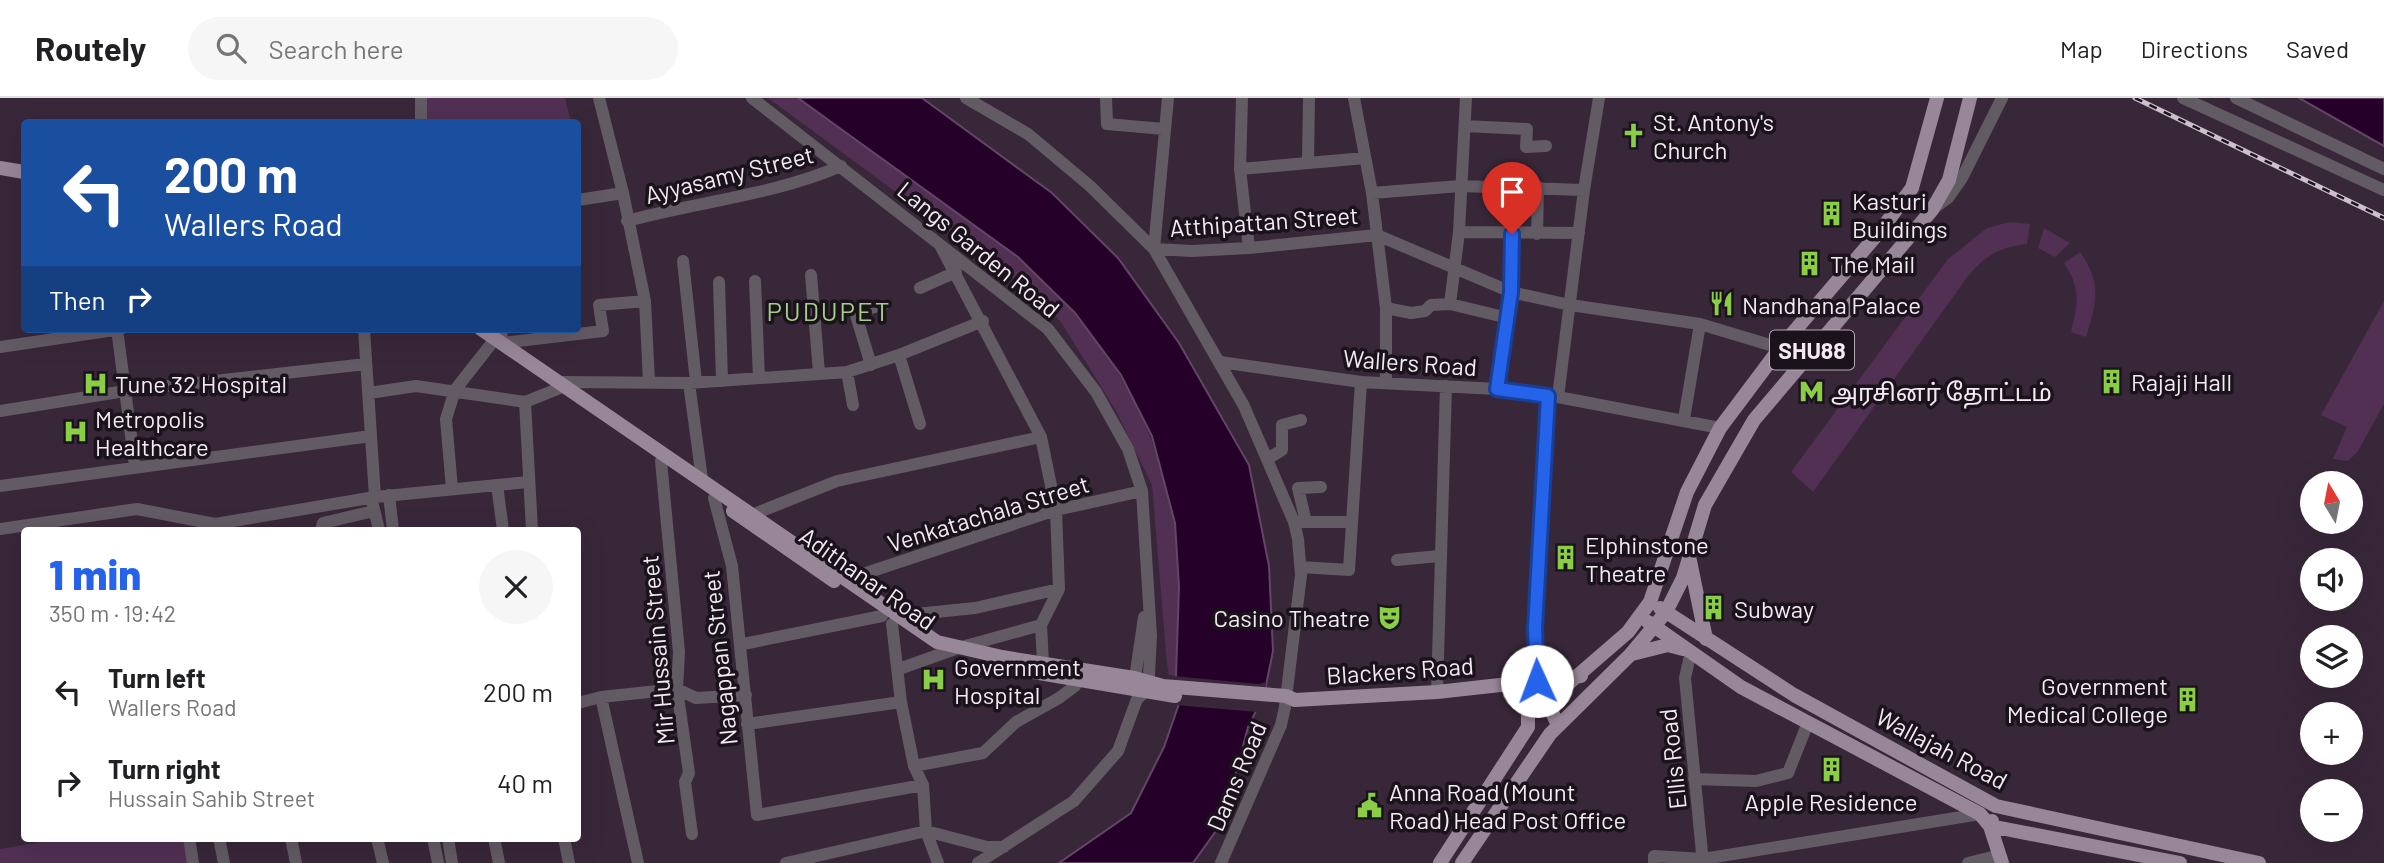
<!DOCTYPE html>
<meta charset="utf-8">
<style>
body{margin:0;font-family:Barlow,"Noto Sans Tamil",sans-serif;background:#f6f6f6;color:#202124;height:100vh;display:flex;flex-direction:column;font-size:26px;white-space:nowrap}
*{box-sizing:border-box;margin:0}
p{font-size:23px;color:#757577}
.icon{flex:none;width:38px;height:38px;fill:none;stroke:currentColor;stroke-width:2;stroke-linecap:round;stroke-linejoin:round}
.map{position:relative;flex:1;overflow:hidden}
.details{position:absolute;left:21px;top:429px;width:560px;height:315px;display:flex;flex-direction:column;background:#fff;border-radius:7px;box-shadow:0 7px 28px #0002}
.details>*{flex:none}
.top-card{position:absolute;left:21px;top:21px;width:560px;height:214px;border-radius:7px;box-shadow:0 7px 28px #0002;background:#1a4fa0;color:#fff;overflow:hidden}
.needle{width:46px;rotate:350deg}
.buttons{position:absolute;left:2300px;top:373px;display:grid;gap:14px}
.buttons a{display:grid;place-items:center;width:63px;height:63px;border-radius:50%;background:#fff;box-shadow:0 7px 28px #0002;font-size:35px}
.pin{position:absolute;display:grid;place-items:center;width:60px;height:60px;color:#fff;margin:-72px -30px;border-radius:50% 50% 50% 0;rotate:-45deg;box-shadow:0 0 7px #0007}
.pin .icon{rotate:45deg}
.me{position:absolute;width:77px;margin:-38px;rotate:358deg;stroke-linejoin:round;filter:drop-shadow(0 0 5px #0008)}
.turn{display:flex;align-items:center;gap:24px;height:147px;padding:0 28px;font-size:32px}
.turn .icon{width:91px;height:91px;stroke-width:2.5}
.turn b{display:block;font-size:49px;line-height:60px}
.then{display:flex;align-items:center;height:66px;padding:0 28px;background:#0003;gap:14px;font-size:26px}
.round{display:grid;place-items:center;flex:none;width:74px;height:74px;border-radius:37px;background:#f6f6f6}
.headline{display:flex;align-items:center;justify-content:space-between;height:119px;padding:0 28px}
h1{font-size:42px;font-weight:800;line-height:52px;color:#2563eb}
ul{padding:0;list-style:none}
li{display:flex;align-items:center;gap:21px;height:91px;padding:0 28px}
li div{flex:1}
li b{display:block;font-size:26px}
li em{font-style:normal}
header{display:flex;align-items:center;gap:42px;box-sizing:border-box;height:98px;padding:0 35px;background:#fff;border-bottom:2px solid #e0e0e0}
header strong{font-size:33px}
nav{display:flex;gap:38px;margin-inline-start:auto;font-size:24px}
.search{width:490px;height:63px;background:#f6f6f6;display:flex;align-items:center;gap:18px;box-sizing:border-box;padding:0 24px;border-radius:38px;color:#757577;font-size:26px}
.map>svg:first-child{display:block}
.green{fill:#513053}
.water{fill:#250029;stroke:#634666;stroke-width:2}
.pier{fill:#382739}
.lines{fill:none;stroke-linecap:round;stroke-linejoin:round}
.minor{stroke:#635b64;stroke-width:12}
.major{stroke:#988799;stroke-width:14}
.rail-casing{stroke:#cdc0cd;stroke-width:5}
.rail{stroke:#1a131b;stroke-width:2.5;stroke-dasharray:8;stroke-linecap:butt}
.route-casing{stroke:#184099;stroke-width:18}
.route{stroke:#2563eb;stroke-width:12}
.labels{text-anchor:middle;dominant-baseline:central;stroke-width:7;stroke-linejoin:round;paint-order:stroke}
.shield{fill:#1a131b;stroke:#b3a9b3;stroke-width:2}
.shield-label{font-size:23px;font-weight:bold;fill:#f4e9f4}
.poi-label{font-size:24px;fill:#f4e9f4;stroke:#1a131b;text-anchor:start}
.street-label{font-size:24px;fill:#f4e9f4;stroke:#1a131b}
.neighbourhood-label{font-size:26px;letter-spacing:2px;fill:#a7cd8a;stroke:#1a131b}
</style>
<header>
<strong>Routely</strong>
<div class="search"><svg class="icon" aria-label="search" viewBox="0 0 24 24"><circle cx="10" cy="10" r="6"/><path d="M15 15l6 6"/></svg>Search here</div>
<nav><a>Map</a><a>Directions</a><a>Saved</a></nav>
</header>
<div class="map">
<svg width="2384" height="765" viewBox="0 0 2384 765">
<rect width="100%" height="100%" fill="#382739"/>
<!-- green -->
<path class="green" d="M427,0h138l6,24h-143l-4,-12z
M768,0h30c71,56 151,101 220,159 81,69 139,160 156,265 9,50 4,103 2,154l-7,-1 -2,-12 -15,-178 -36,-74 -55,-89 -29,-30z
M2010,124l20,2 -3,20c-27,3 -41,11 -59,32l-155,216 -22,-20 157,-213 39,-31z
M2044,130l26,15 -15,14 -17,-9z
M2080,154c22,32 17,49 6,85l-15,-5c7,-29 10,-44 -7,-69z
M2384,203v103l-26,47 -10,10 -15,-2 14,-32 -26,-12z
M64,740h123l5,25h-192v-14z"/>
<!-- water -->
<path class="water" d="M798,0h124l130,95 66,65 61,85 70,122 20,101 4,85 -9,44 -16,32 -25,94 -30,42h-134l72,-50 33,-66 16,-46 -4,-25 3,-89 -4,-64 -23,-87 -31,-61 -46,-62 -57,-56z
M2299,0h85v48z"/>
<!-- pier -->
<path class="pier" d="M1173,578l86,8 7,-2 -2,21 -6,9 -83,-7z"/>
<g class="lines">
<!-- minor -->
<path class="minor" d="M599,0l24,95 22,108 4,81
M752,0l296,231 48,63 32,57 14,42 9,145 -2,39 -4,17 -8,7 -19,52 -44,50 -96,62
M966,0l62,36 62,52 64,63 90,157 50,116 4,17 3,36 -16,132 -4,18 -60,138
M1106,0l1,26 57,5
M1168,0l-14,151 38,2 57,-3 128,-13 134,57 59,13 130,19 80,24
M1242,0l-2,71 9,79
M1354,0l18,95 14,115v75
M2183,0l201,92
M2236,0l148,71
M421,24v-24
M1465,28l62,3 -1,18 20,-1
M1308,63l1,-63
M1240,71l125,-11
M1372,95l88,-7 124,4
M578,102l45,-7
M1933,111l15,-11 14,-20 40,-80
M627,123c70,-19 147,-26 214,-55
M1459,134l120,1
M1537,136l1,-47
M683,163l13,121
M811,177l8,98
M755,183l4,97
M719,184l3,99
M920,190l36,-16
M1450,206l9,-72 7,-134
M1386,210l25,5 14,-2 6,-6 19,-1 58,14
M117,231l18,137
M364,231l11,168
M502,231l-1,14 102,-12 -4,-26 46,-4
M0,249l121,-18
M899,257l21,69
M1220,264l141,20 136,7 61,8 162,31
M871,267l-16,-53 28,-7
M847,274l6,33
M559,284l130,1 158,-11 52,-17 84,-34
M689,285l13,96
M1497,291l14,-97 1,-58
M369,295l47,-7 109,16 40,-16
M1558,299l26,-207 15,-92
M525,304l7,128
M0,313l125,-20 241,-27
M1684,321l16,-95
M1267,361l15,-9v-25l19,-5
M661,363l18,191 -2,37 12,84 -4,9 7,52
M497,387l6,45
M0,388l371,-50
M452,391l-6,-70 9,-29 40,-51
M389,397l4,35
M714,400l18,68 25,249 166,-30
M373,407l6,25
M754,416l83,-33 204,-44
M1298,424h54
M1306,424l-8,-34 23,-1
M0,431l137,-20 78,15 160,-27 153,-15
M321,432l2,-7 51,-12
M1397,462l42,-4
M1301,469l48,3 12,-188
M848,481l208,-69 86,-19
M897,518l78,-8 84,-19
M892,526l9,78 13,64 9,19 3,46 12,32
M1041,527l2,38
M743,546l139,-28
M1691,553l-6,27 18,185
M899,571l59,-21 83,-23 18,-36 -3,-79 -15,-73 -101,-192
M1537,583l-2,-52 13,-233
M1134,587l10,-68
M1437,594l9,-306
M601,599l37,166
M578,605l23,-6 76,-8 19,9 50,-3
M747,626l154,-22
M914,668l69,-13 33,-31 43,-24 16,-12 2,-6
M1694,681l62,2 32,-8 19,-48
M189,740l4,25
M219,740l5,25
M291,740l5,25
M377,740l6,25
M433,740l5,25
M448,740l4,25
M494,740l5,25
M564,740l5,25
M786,765l140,-32 61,16h17
M1654,765v-7l49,3 277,-45
M1968,765l32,-8"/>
<!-- major -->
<path class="major" d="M0,70l24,4
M481,231l456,313 65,15 132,21 29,8 123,10 9,4 142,-8 144,-16
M733,413l101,70
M1690,463l16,78
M1660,510l134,87 202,111 263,57
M1648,524l93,65 239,127 10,12 190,37
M1632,556l36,-9 15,4
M998,568l177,30
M1558,627l-8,-17 4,-12 74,-64 22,-30 37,-110 33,-64 60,-80 101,-118 31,-42 25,-90
M1992,723l-2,5 12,37
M1440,765l88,-136v-27l-8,-17
M1462,765l88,-129 80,-79 36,-43 17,-34 22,-73 49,-85 178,-210 17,-30 21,-82"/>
<defs>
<path id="rail" d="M2135,0l249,120"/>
</defs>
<!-- rail casing -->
<use href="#rail" class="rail-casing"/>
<!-- rail -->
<use href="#rail" class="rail"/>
</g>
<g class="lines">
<defs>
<path id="route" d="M1512,136l-1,58 -14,97 51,7 -13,232 2,53"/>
</defs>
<!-- route casing -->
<use href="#route" class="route-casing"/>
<!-- route -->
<use href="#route" class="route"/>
</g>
<!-- icons -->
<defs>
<symbol id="church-bare" viewBox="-9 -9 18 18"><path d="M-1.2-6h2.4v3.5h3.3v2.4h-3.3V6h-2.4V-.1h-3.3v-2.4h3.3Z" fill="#8ace47" stroke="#1a131b" stroke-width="2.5" paint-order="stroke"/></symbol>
<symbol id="building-bare" viewBox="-9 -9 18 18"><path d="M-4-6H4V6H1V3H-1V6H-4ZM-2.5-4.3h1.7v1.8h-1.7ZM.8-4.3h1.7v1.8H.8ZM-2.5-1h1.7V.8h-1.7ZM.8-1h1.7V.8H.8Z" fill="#8ace47" stroke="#1a131b" stroke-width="2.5" paint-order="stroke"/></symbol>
<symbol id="restaurant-bare" viewBox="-9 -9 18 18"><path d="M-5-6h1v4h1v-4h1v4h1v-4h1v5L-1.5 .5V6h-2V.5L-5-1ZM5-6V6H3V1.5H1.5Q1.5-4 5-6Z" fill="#8ace47" stroke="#1a131b" stroke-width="2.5" paint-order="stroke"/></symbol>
<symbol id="hospital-bare" viewBox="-9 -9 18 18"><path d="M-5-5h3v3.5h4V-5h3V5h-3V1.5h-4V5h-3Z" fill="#8ace47" stroke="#1a131b" stroke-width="2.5" paint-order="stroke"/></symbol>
<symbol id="metro-bare" viewBox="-9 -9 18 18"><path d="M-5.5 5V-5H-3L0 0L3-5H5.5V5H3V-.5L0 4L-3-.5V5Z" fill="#8ace47" stroke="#1a131b" stroke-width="2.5" paint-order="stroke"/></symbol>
<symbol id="theatre-bare" viewBox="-9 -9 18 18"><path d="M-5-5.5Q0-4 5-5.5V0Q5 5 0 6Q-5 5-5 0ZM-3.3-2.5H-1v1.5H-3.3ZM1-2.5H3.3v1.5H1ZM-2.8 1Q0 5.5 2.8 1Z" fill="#8ace47" stroke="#1a131b" stroke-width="2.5" paint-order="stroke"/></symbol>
<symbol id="civic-bare" viewBox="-9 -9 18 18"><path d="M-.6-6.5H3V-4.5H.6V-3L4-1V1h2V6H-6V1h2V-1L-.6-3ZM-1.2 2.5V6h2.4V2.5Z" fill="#8ace47" stroke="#1a131b" stroke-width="2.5" paint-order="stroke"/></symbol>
</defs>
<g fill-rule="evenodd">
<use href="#church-bare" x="1616" y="20" width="35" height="35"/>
<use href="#building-bare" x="1814" y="98" width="35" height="35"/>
<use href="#building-bare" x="1792" y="148" width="35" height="35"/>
<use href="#restaurant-bare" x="1704" y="188" width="35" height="35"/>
<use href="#building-bare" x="2094" y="266" width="35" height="35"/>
<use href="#hospital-bare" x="78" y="268" width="35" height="35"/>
<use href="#metro-bare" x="1794" y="276" width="35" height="35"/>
<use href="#hospital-bare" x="58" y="316" width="35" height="35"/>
<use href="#building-bare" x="1548" y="442" width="35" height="35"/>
<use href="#building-bare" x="1696" y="492" width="35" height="35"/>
<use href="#theatre-bare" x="1372" y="502" width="35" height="35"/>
<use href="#hospital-bare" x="916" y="564" width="35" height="35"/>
<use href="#building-bare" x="2170" y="584" width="35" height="35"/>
<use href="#building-bare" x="1814" y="654" width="35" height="35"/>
<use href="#civic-bare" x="1352" y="690" width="35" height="35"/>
</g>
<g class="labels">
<!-- shield labels -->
<rect class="shield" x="1770" y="232.5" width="84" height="39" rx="5"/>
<g class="shield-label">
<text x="1812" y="252">SHU88</text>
</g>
<!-- poi labels -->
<g class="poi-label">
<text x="1653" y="23">St. Antony's<tspan x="1653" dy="28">Church</tspan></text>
<text x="1852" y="102">Kasturi<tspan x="1852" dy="28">Buildings</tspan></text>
<text x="1830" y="165">The Mail</text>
<text x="1742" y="206">Nandhana Palace</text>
<text x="2131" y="283">Rajaji Hall</text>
<text x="115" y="285">Tune 32 Hospital</text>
<text x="1831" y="293">அரசினர் தோட்டம்</text>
<text x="95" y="320">Metropolis<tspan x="95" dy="28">Healthcare</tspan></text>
<text x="1585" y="446">Elphinstone<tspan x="1585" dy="28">Theatre</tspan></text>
<text x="1734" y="510">Subway</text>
<text x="1370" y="519" text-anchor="end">Casino Theatre</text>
<text x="954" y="568">Government<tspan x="954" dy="28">Hospital</tspan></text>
<text x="2168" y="587" text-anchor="end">Government<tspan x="2168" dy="28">Medical College</tspan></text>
<text x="1389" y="693">Anna Road (Mount<tspan x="1389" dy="28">Road) Head Post Office</tspan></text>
<text x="1831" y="703" text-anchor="middle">Apple Residence</text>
</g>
<!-- street labels -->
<g class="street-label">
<text transform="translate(729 76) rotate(-14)">Ayyasamy Street</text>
<text transform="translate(1264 123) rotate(-4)">Atthipattan Street</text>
<text transform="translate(979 151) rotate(39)">Langs Garden Road</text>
<text transform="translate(1410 264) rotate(4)">Wallers Road</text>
<text transform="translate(988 415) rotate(-17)">Venkatachala Street</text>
<text transform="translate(868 480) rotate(35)">Adithanar Road</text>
<text transform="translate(657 552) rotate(-95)">Mir Hussain Street</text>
<text transform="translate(719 560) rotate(-96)">Nagappan Street</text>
<text transform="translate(1400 572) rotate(-4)">Blackers Road</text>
<text transform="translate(1942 650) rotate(28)">Wallajah Road</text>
<text transform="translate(1672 661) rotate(-96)">Ellis Road</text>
<text transform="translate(1236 678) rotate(-67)">Dams Road</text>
</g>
<!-- neighbourhood labels -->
<g class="neighbourhood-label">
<text x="829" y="212">PUDUPET</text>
</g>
</g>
</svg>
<div class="buttons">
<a><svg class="needle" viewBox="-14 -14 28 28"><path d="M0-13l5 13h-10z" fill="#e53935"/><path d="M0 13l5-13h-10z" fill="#757577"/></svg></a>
<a><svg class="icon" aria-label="sound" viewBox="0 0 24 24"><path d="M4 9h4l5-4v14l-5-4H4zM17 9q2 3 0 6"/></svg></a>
<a><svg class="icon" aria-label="layers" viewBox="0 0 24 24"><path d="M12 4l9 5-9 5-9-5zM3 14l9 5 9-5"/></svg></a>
<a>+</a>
<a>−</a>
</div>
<div class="pin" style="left:1512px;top:136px;background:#d93025"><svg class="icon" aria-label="arrive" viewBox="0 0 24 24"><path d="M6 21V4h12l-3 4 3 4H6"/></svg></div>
<svg class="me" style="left:1537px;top:583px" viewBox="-20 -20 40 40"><circle r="19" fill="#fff"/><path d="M0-13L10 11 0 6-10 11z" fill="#2563eb"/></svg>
<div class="top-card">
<div class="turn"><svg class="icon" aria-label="left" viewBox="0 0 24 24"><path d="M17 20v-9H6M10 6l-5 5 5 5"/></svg><div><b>200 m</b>Wallers Road</div></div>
<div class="then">Then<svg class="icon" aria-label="right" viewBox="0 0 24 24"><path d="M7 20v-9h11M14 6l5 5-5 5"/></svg></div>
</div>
<section class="details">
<div class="headline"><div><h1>1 min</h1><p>350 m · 19:42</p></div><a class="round"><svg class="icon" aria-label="close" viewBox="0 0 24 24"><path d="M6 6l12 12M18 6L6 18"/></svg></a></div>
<ul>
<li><svg class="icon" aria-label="left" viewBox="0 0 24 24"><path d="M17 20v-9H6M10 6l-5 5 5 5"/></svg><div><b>Turn left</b><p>Wallers Road</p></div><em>200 m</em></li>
<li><svg class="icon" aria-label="right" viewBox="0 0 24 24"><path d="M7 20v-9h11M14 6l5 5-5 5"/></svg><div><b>Turn right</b><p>Hussain Sahib Street</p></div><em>40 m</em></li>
</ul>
</section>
</div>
